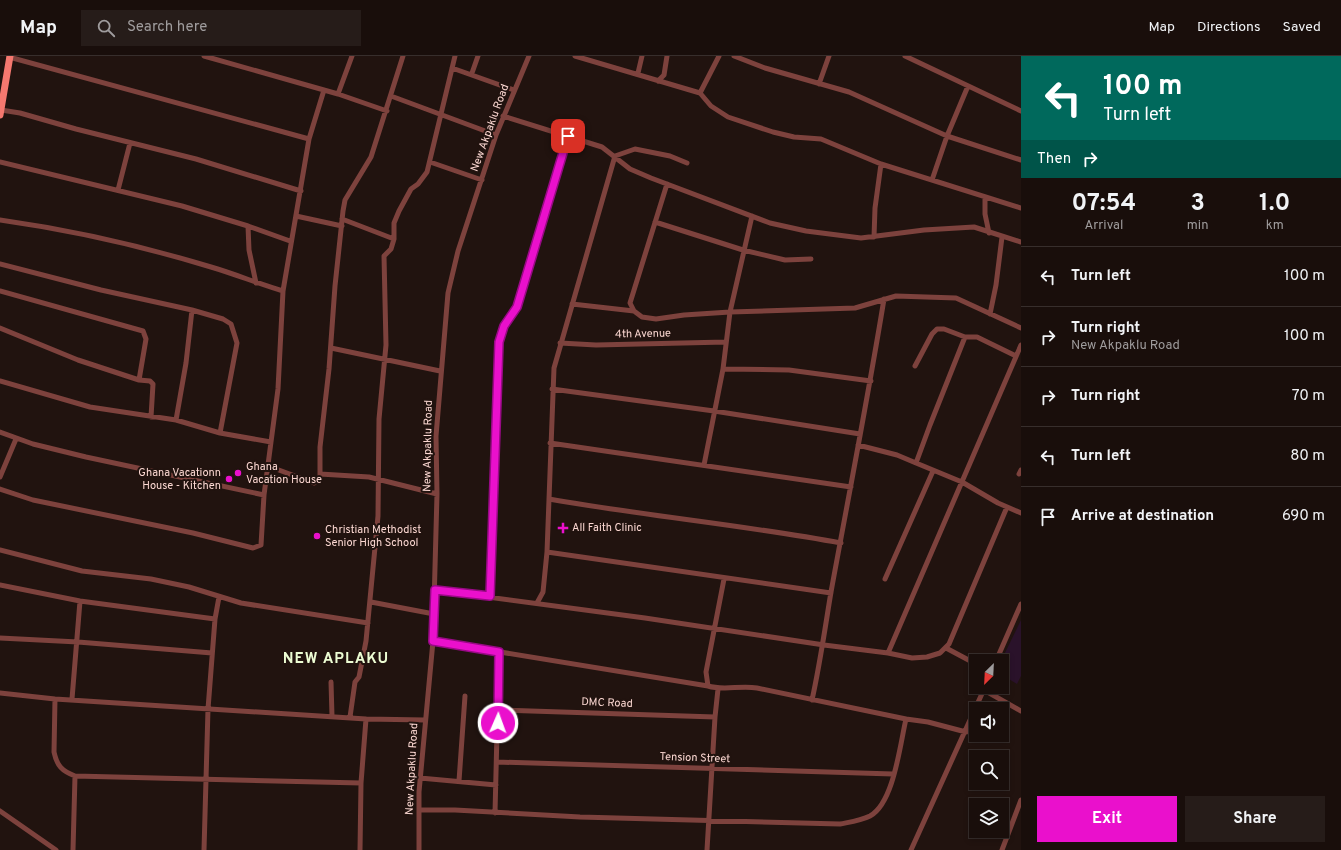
<!DOCTYPE html>
<style>
body{margin:0;font-family:Overpass,sans-serif;background:#261c19;color:#f1f3f6;height:100vh;display:flex;flex-direction:column;font-size:15px;white-space:nowrap}
*{box-sizing:border-box;margin:0}
p{font-size:13px;color:#9f9c9d}
.icon{flex:none;width:22px;height:22px;fill:none;stroke:currentColor;stroke-width:2;stroke-linecap:round;stroke-linejoin:round}
.map{position:relative;flex:1;overflow:hidden}
.sheet{display:flex;flex-direction:column;background:#190e0b;width:320px}
.sheet>*{flex:none}
.hud{background:#00695c;color:#fff;overflow:hidden}
.needle{width:26px;rotate:204deg}
.tools{position:absolute;left:969px;top:598px;display:grid;gap:8px}
.tools a{display:grid;place-items:center;width:40px;height:40px;border-radius:0px;background:#190e0b;box-shadow:0 2px 6px #0003,0 0 0 1px #372e2c;font-size:20px}
.pin{position:absolute;display:grid;place-items:center;width:34px;height:34px;color:#fff;margin:-17px;border-radius:8px;box-shadow:0 2px 6px #0006}
.me{position:absolute;width:44px;margin:-22px;rotate:2deg;stroke-linejoin:round;filter:drop-shadow(0 0 3px #0008)}
.turn{display:flex;align-items:center;gap:14px;height:84px;padding:0 16px;font-size:18px}
.turn .icon{width:52px;height:52px;stroke-width:2.5}
.turn b{display:block;font-size:28px;line-height:34px}
.then{display:flex;align-items:center;height:38px;padding:0 16px;background:#0003;gap:8px;font-size:15px}
.eta{display:flex;justify-content:space-evenly;align-items:center;height:68px;text-align:center}
.eta b{font-size:24px;font-weight:700;line-height:28px}
.primary-button{display:flex;gap:8px;margin-top:auto;padding:8px 16px}
.primary-button a{flex:1;height:46px;border-radius:0px;background:#ea10cc;color:#fff;font-size:16px;font-weight:700;line-height:46px;text-align:center}
.primary-button a+a{background:#261c19;color:#f1f3f6}
ul{padding:0;list-style:none}
li{display:flex;align-items:center;gap:12px;height:60px;padding:0 16px;border-top:1px solid #372e2c}
li div{flex:1}
li b{display:block;font-size:15px}
li em{font-style:normal}
header{display:flex;align-items:center;gap:24px;box-sizing:border-box;height:56px;padding:0 20px;background:#190e0b;border-bottom:1px solid #372e2c}
header strong{font-size:19px}
nav{display:flex;gap:22px;margin-inline-start:auto;font-size:14px}
.search{width:280px;height:36px;background:#261c19;display:flex;align-items:center;gap:10px;box-sizing:border-box;padding:0 14px;border-radius:0px;color:#9f9c9d;font-size:15px}
main{display:flex;flex:1;min-height:0}
.map>svg:first-child{display:block}
.green{fill:#2a122a}
.lines{fill:none;stroke-linecap:round;stroke-linejoin:round}
.street{stroke:#7d423d;stroke-width:5}
.secondary{stroke:#f5786f;stroke-width:7}
.route-casing{stroke:#980a85;stroke-width:10}
.route{stroke:#ea10cc;stroke-width:7}
.poi-dot{fill:#ea10cc;stroke:#21130f;stroke-width:1.5}
.labels{text-anchor:middle;dominant-baseline:central;stroke-width:4;stroke-linejoin:round;paint-order:stroke}
.street-label{font-size:11px;fill:#fcd8d2;stroke:#21130f}
.poi-label{font-size:11px;fill:#fcd8d2;stroke:#21130f;text-anchor:start}
.district-label{font-size:15px;font-weight:bold;letter-spacing:1px;fill:#ecfcd3;stroke:#21130f}
</style>
<header>
<strong>Map</strong>
<div class="search"><svg class="icon" aria-label="search" viewBox="0 0 24 24"><circle cx="10" cy="10" r="6"/><path d="M15 15l6 6"/></svg>Search here</div>
<nav><a>Map</a><a>Directions</a><a>Saved</a></nav>
</header>
<main>
<div class="map">
<svg width="1021" height="794" viewBox="0 0 1021 794">
<rect width="100%" height="100%" fill="#21130f"/>
<!-- green -->
<path class="green" d="M1021,564v56l-4,8 -15,-9 -1,-14z"/>
<g class="lines">
<!-- street -->
<path class="street" d="M204,0l134,38 49,17
M575,0l125,37 11,13 17,11 45,15 21,5 27,2 60,25 140,44
M734,0l31,12 84,24 98,44 74,24
M905,0l116,55
M9,1l300,82
M452,12l62,22
M472,17l6,-17
M638,17l4,-17
M658,25l6,-6 3,-19
M819,28l10,-28
M700,37l19,-37
M338,38l14,-38
M391,40l105,39
M1,54l19,3 56,16 120,30 105,32
M503,60l99,31 28,22 21,9 119,45 36,8 55,7 63,-8 50,-3 47,15
M615,100l20,-7 35,7 17,7
M0,106l182,44 66,20 42,15
M430,106l52,18
M932,124l15,-44 21,-50
M667,128l-37,119 4,8 8,6 14,2 28,-4 46,-3 125,-4 41,-12 60,2 65,30
M118,134l12,-47
M985,141v17l4,19
M296,160l46,10
M342,163l52,20
M0,164c71,10 142,26 211,47 24,7 48,17 72,24
M655,166l88,28 42,10 26,-1
M248,170l1,24 7,33
M874,181l1,-29 6,-44
M0,208l101,26 91,20 31,9 8,5 6,19 -17,90
M0,235l143,40 3,8 -7,41 -61,-20 -78,-32
M572,248l62,7
M990,258l6,-29 6,-48
M560,287l36,2 130,-3
M331,292l109,23
M915,310l17,-32 5,-5h7l21,8h12l39,19
M723,313l66,1 82,11
M139,324l11,1 3,3 -2,33
M0,325l90,26 86,13 44,13 51,9
M552,333l162,22 146,23
M176,364l10,-57 6,-53
M0,376l33,12 53,13 178,38
M550,387l301,44
M858,389l39,10 19,8 46,19 36,21 23,10
M916,407l14,-38 35,-88
M704,409l19,-96 7,-57 22,-96
M268,410l46,17 6,-5v-31l9,-78 6,-83 8,-75 2,-11 26,-43 32,-101
M320,418l49,3 68,17
M1019,418l2,-4
M0,421l16,-38
M0,433l33,11 160,33 60,15 8,-3 3,-50 14,-106 5,-98 26,-152 15,-49
M549,443c97,17 195,26 292,44
M0,494l82,21 69,8 38,8 52,16 127,20
M547,496l284,41
M885,523l48,-108
M0,529l80,16 135,18
M435,534l210,28 179,27 64,8 24,5 15,-1 13,-4 9,-9 58,-137
M490,540l9,-254 5,-16 13,-19 51,-171
M371,546l63,12
M537,547l6,-11 4,-40 7,-184 61,-212
M0,582l78,4 134,11
M433,585l275,45c16,5 32,-1 49,2l149,31 22,3 38,10
M946,592l30,16
M888,597l133,-308
M996,605l25,-57
M331,626l1,34
M708,630l-2,-14 18,-93
M984,634l37,21
M0,637l55,6 311,20 59,1
M55,643l-1,53c3,14 8,19 21,24l286,7
M72,643l8,-98
M812,644c8,-36 13,-72 19,-108 18,-98 37,-195 53,-293
M499,654l216,7
M350,661l5,-35 4,-5 7,-36 12,-125 1,-97 7,-74 -2,-89 7,-7 3,-10v-16l5,-12 12,-22 7,-5 9,-12 28,-116
M497,706l396,12
M420,722l76,7
M459,725l6,-85
M420,754h35l125,7 260,7c10,-2 20,-3 30,-8 24,-13 30,-72 36,-97
M0,755l56,39
M495,757l4,-161
M73,794l2,-74
M204,794l4,-141 7,-90 4,-22
M360,794l1,-67 5,-64
M419,794v-58l14,-151 4,-147 -1,-58 12,-143 10,-42 38,-116 33,-79
M707,794l8,-133 3,-28
M911,794l74,-163
M1002,794l19,-50"/>
<!-- secondary -->
<path class="secondary" d="M0,59l10,-59"/>
</g>
<g class="lines">
<defs>
<path id="route" d="M498,667l1,-71 -66,-11 2,-51 55,6 9,-254 5,-16 13,-19 51,-171"/>
</defs>
<!-- route casing -->
<use href="#route" class="route-casing"/>
<!-- route -->
<use href="#route" class="route"/>
</g>
<!-- markers -->
<g class="poi-dot">
<circle cx="238" cy="417" r="4"/>
<circle cx="229" cy="423" r="4"/>
<path d="M561 466h4v4h4v4h-4v4h-4v-4h-4v-4h4z"/>
<circle cx="317" cy="480" r="4"/>
</g>
<g class="labels">
<!-- street labels -->
<g class="street-label">
<text transform="translate(490 72) rotate(-70)">New Akpaklu Road</text>
<text transform="translate(643 278) rotate(-1)">4th Avenue</text>
<text transform="translate(428 390) rotate(-89)">New Akpaklu Road</text>
<text transform="translate(607 647) rotate(2)">DMC Road</text>
<text transform="translate(695 702) rotate(2)">Tension Street</text>
<text transform="translate(412 713) rotate(-87)">New Akpaklu Road</text>
</g>
<!-- poi labels -->
<g class="poi-label">
<text x="246" y="411">Ghana<tspan x="246" dy="13">Vacation House</tspan></text>
<text x="221" y="417" text-anchor="end">Ghana Vacationn<tspan x="221" dy="13">House - Kitchen</tspan></text>
<text x="572" y="472">All Faith Clinic</text>
<text x="325" y="474">Christian Methodist<tspan x="325" dy="13">Senior High School</tspan></text>
</g>
<!-- district labels -->
<g class="district-label">
<text x="336" y="603">NEW APLAKU</text>
</g>
</g>
</svg>
<div class="tools">
<a><svg class="needle" viewBox="-14 -14 28 28"><path d="M0-13l5 13h-10z" fill="#e53935"/><path d="M0 13l5-13h-10z" fill="#9f9c9d"/></svg></a>
<a><svg class="icon" aria-label="sound" viewBox="0 0 24 24"><path d="M4 9h4l5-4v14l-5-4H4zM17 9q2 3 0 6"/></svg></a>
<a><svg class="icon" aria-label="search" viewBox="0 0 24 24"><circle cx="10" cy="10" r="6"/><path d="M15 15l6 6"/></svg></a>
<a><svg class="icon" aria-label="layers" viewBox="0 0 24 24"><path d="M12 4l9 5-9 5-9-5zM3 14l9 5 9-5"/></svg></a>
</div>
<div class="pin" style="left:568px;top:80px;background:#d93025"><svg class="icon" aria-label="arrive" viewBox="0 0 24 24"><path d="M6 21V4h12l-3 4 3 4H6"/></svg></div>
<svg class="me" style="left:498px;top:667px" viewBox="-20 -20 40 40"><circle r="17" fill="#ea10cc" stroke="#fff" stroke-width="3"/><path d="M0-11L8 9 0 5-8 9z" fill="#fff"/></svg>
</div>
<section class="sheet">
<div class="hud">
<div class="turn"><svg class="icon" aria-label="left" viewBox="0 0 24 24"><path d="M17 20v-9H6M10 6l-5 5 5 5"/></svg><div><b>100 m</b>Turn left</div></div>
<div class="then">Then<svg class="icon" aria-label="right" viewBox="0 0 24 24"><path d="M7 20v-9h11M14 6l5 5-5 5"/></svg></div>
</div>
<div class="eta">
<div><b>07:54</b><p>Arrival</p></div>
<div><b>3</b><p>min</p></div>
<div><b>1.0</b><p>km</p></div>
</div>
<ul>
<li><svg class="icon" aria-label="left" viewBox="0 0 24 24"><path d="M17 20v-9H6M10 6l-5 5 5 5"/></svg><div><b>Turn left</b></div><em>100 m</em></li>
<li><svg class="icon" aria-label="right" viewBox="0 0 24 24"><path d="M7 20v-9h11M14 6l5 5-5 5"/></svg><div><b>Turn right</b><p>New Akpaklu Road</p></div><em>100 m</em></li>
<li><svg class="icon" aria-label="right" viewBox="0 0 24 24"><path d="M7 20v-9h11M14 6l5 5-5 5"/></svg><div><b>Turn right</b></div><em>70 m</em></li>
<li><svg class="icon" aria-label="left" viewBox="0 0 24 24"><path d="M17 20v-9H6M10 6l-5 5 5 5"/></svg><div><b>Turn left</b></div><em>80 m</em></li>
<li><svg class="icon" aria-label="arrive" viewBox="0 0 24 24"><path d="M6 21V4h12l-3 4 3 4H6"/></svg><div><b>Arrive at destination</b></div><em>690 m</em></li>
</ul>
<div class="primary-button"><a>Exit</a><a>Share</a></div>
</section>
</main>
